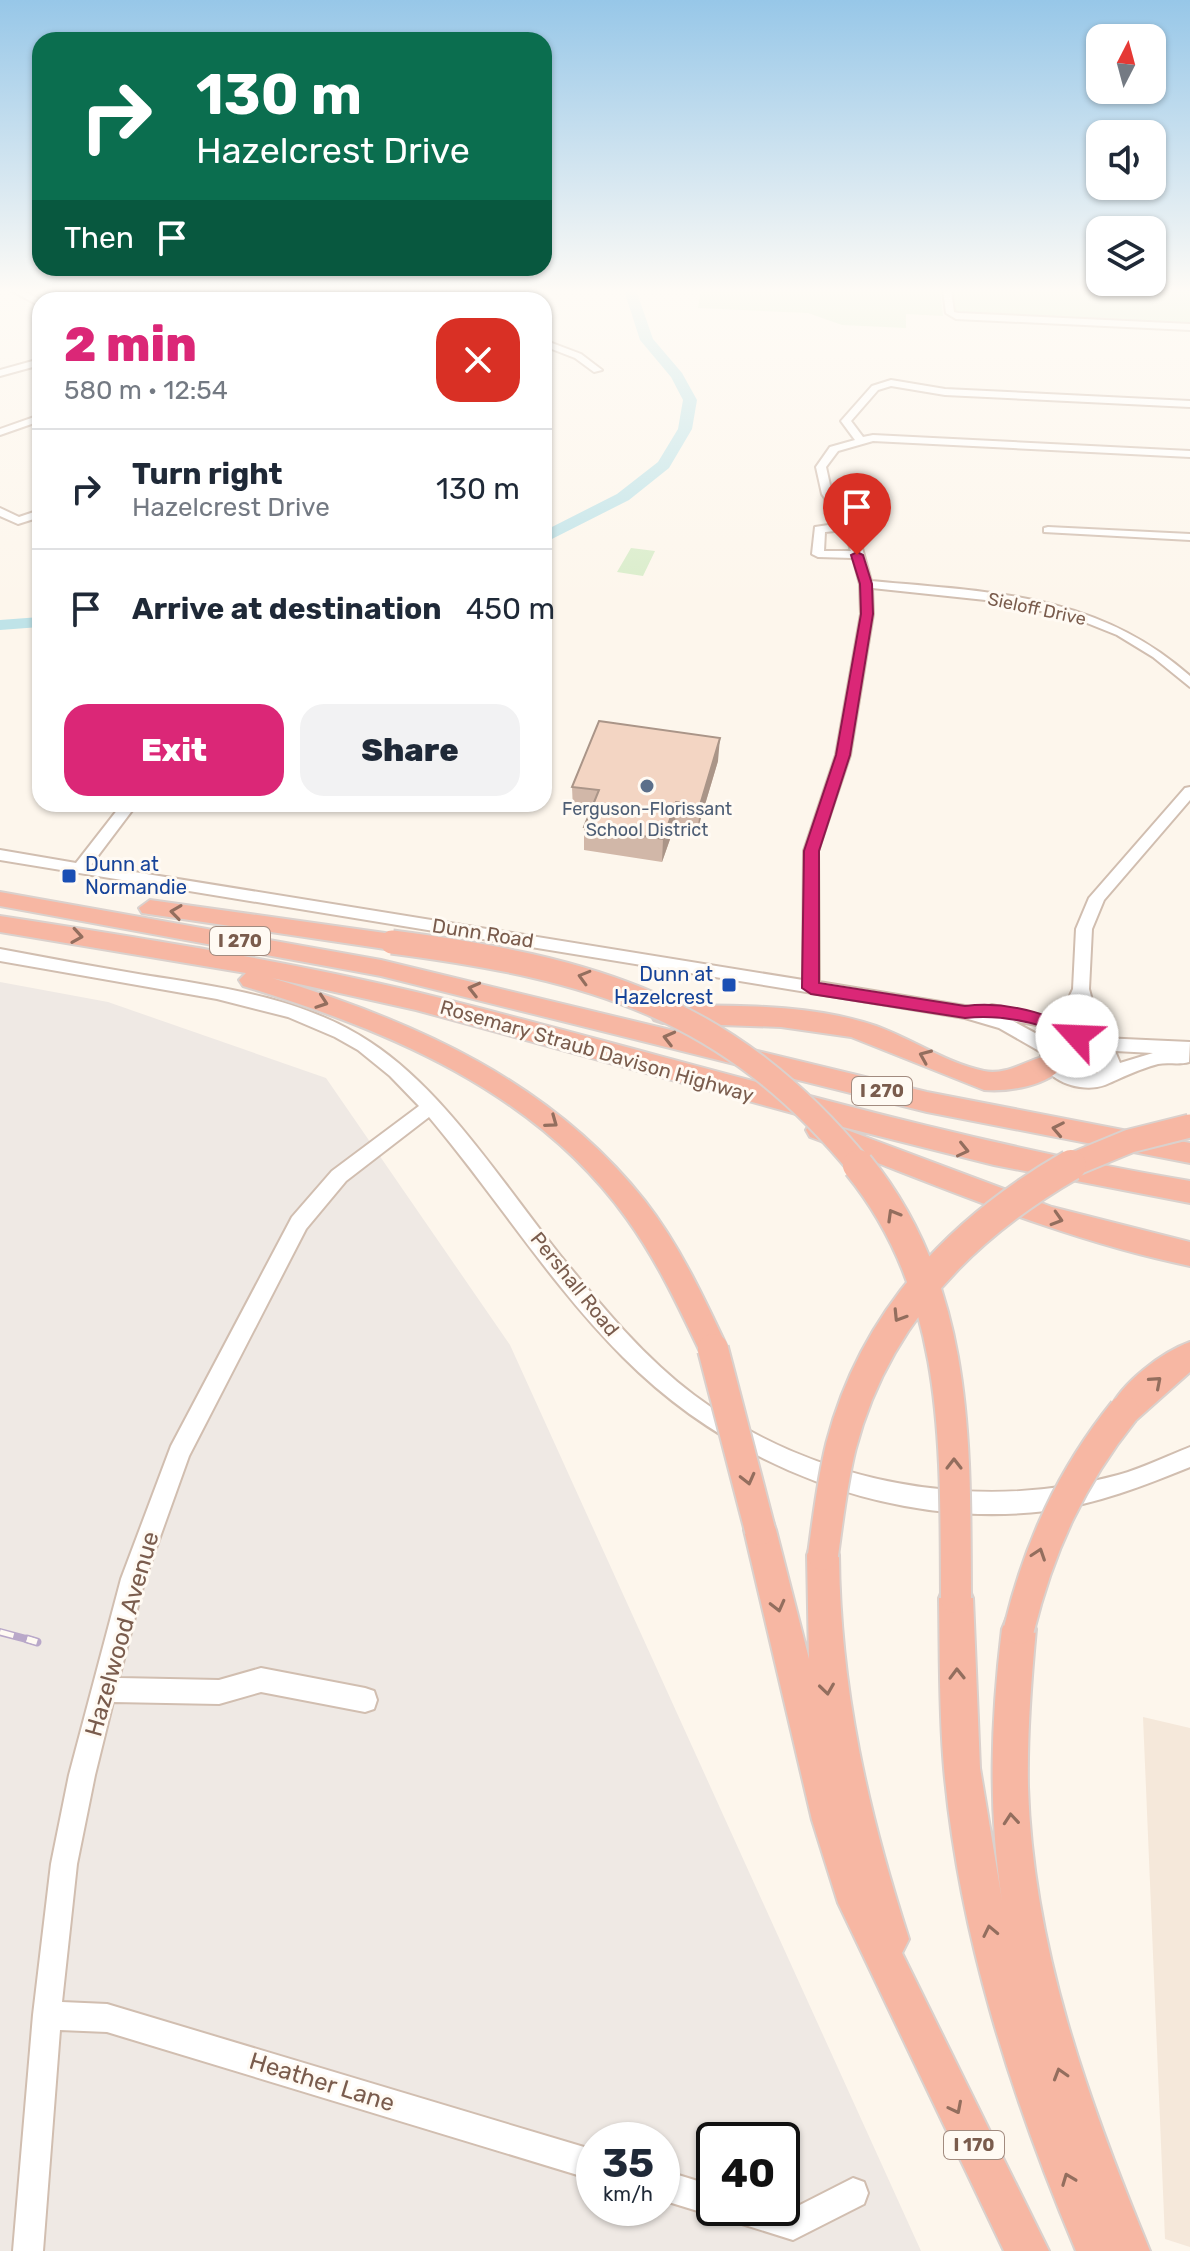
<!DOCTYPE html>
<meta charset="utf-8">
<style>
body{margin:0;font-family:Rubik,sans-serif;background:#f2f2f3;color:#1f2937;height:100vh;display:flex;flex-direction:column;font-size:30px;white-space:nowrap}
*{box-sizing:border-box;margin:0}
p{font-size:26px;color:#747a83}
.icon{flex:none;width:44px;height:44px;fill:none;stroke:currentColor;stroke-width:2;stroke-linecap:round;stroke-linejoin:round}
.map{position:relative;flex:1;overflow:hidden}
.sheet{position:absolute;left:32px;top:292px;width:520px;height:520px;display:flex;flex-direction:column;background:#fff;border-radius:24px;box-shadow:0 2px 6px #0004}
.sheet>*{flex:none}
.guide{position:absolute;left:32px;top:32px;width:520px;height:244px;border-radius:24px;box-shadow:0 2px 6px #0004;background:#0b6e4f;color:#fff;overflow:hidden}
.needle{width:52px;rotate:6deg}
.controls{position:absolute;left:1086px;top:24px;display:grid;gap:16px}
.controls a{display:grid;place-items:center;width:80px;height:80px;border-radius:16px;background:#fff;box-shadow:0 2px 6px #0004;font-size:40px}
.speed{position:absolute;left:576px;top:2122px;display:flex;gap:16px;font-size:40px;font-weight:700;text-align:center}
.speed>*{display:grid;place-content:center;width:104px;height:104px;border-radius:50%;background:#fff;box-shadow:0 2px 6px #0004;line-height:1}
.speed small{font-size:20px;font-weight:400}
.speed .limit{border:4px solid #111;border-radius:12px;background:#fff;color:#111}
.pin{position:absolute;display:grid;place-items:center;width:68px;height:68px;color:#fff;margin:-82px -34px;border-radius:50% 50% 50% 0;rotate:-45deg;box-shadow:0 0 8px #0007}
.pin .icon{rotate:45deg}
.me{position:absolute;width:88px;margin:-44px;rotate:295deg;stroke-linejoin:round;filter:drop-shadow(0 0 6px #0008)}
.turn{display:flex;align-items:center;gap:28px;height:168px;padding:0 32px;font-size:36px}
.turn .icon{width:104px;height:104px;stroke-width:2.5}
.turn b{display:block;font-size:56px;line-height:68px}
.then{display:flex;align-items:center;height:76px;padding:0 32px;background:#0003;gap:16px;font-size:30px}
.round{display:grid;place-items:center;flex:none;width:84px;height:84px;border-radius:24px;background:#f2f2f3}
.summary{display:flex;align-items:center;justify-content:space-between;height:136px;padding:0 32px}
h1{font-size:48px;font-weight:800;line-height:60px;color:#db2777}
.primary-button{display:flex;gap:16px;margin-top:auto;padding:16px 32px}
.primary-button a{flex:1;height:92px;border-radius:24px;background:#db2777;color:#fff;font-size:32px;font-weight:800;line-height:92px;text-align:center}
.primary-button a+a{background:#f2f2f3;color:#1f2937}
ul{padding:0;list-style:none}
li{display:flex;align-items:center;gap:24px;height:120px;padding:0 32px;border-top:2px solid #e0e1e3}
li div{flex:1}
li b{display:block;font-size:30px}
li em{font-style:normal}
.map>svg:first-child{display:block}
.residential{fill:#f5e8da}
.industrial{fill:#efe9e4;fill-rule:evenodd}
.green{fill:#d8ecc9}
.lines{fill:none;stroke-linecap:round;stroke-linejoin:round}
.river{fill:#bfe3e8;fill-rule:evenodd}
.minor-casing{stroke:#d1beb0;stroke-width:4}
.highway-casing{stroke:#dad1cd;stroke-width:4}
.minor{fill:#fff;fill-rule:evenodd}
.highway{fill:#f7b7a3;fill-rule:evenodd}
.rail-far1-casing{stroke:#b9a8c9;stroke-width:8}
.rail-casing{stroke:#b9a8c9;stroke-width:9}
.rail-far1{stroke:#fffaf3;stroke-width:5;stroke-dasharray:14;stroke-linecap:butt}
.rail{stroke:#fffaf3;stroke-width:6;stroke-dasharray:18;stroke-linecap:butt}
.highway-bridge-far1-casing{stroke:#dad1cd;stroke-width:27;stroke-linecap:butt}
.highway-bridge-casing{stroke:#dad1cd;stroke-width:34;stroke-linecap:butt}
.highway-bridge-far1{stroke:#f7b7a3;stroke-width:23}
.highway-bridge{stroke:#f7b7a3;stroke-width:30}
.wall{fill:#d1b7a8}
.shaded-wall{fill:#aa9588}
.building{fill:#f3d5c3;stroke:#aa9588;stroke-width:2}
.oneway{stroke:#936e5e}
.route{fill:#db2777;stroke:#8e194d;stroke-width:2}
.service-dot{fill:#5c6f8a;stroke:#fffaf3;stroke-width:3}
.transit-dot{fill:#1a4fb4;stroke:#fffaf3;stroke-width:3}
.labels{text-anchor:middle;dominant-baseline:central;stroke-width:6;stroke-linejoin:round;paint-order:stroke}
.far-street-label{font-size:18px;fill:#7a5c4d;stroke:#fffaf3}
.far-service-label{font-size:18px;fill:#4e5e75;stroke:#fffaf3}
.shield{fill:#fffaf3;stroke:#a28b7f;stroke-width:2}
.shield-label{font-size:18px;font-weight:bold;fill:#7a5c4d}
.transit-label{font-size:20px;fill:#164399;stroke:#fffaf3;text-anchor:start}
.street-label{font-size:20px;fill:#7a5c4d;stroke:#fffaf3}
.near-street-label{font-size:24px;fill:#7a5c4d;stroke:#fffaf3}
</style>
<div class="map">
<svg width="1190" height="2251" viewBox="0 0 1190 2251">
<rect width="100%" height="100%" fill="#fdf6ec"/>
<!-- residential -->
<path class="residential" d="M1143,1717l47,11v519l-25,-8z"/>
<!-- industrial -->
<path class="industrial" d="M0,982l108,20 218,76 184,267 411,906h-921zM594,2140h68v68h-68zM714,2140h68v68h-68z"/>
<!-- green -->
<path class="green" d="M701,290h239l3,26 -37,-2v14l-64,-3 -34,-12 -110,-5z
M952,290h238v37l-234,-10z
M631,548l24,3 -12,25 -26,-4z"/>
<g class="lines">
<!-- river -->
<path class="river" d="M624,290h12l17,49 29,34 15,27 -5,29 -23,39 -40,32 -85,43v-12l73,-37 41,-32 20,-33 5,-29 -12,-23 -31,-37z
M40,617v10l-40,3v-10z"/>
<defs>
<path id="minor" d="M10,290h11l20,10 -1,6z
M107,290h21l-12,8 -9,-3z
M178,290l30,3 38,-3 -38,9z
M310,290h13l-24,10h-12z
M402,290h13l20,10h-12z
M943,290h8l3,22 4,1 232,11v6l-234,-11 -10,-6z
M544,340l37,14 21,16 -8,2 -19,-14 -31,-12z
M40,359v6l-40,11v-6z
M891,380l54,9 245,12v6l-245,-12 -54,-9 -13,4 -27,31 12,16 10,-2 317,16v6l-317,-16 -35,10 -12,16 6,27 24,32 15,55c118,11 226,12 319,95v11l-37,-30 -36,-22 -40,-16 -82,-18 -123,-13 1,26 -23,141 -32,96 1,131 146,24 19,6 2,-5 6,-2 67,14 14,-30 3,-60 13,-31 96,-110 5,-1v13l-86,100 -12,29 -3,60 13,49 88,4 -1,20c-10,3 -21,0 -31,2 -19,5 -37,14 -53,21 -24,9 -65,-5 -64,-33l-42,-24 -34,-10 -965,-158v-10l76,13 46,-59h15l-46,61 712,115 1,-129 32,-96 25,-141 -1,-30 -7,-26 -35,-1 -6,-3 3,-27 27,-4 -20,-29 -6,-27 14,-20 25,-7 -14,-19 31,-35zM845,530l6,21h-27l1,-19zM1079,1012l5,19 -12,-5zM1013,1021l30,5 10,5 -7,8zM1077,1042c14,3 25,10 26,24l-6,7 -22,-1 -17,-11 1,-13zM1115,1051l38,2 -33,10z
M40,415v6l-40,14v-6z
M0,508l19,9 21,-7v7l-22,7 -18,-8z
M1048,527l142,7v6l-146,-8v-4z
M0,949c48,9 96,18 144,26 77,12 160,23 226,67 74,48 134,143 189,212 41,50 83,102 135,141 119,89 282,119 424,80 25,-7 49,-19 72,-28v20c-47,19 -93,37 -144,44 -155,18 -315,-45 -423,-154 -73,-73 -128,-162 -194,-240l-83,64 -40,48 -117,227 -44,123 -26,99 100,2 42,-12 104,20 9,3 3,9 -3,9 -9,3 -104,-20 -42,12 -106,-2 -18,73 -18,89 -15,138 45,2 487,146v30l-487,-148 -47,-2 -17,221h-30l20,-236 18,-151 18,-89 52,-196 50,-133 121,-229 40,-46 87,-65 -29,-30 -32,-26 -23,-13 -47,-20 -71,-18 -217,-38z
M662,2170l52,16v22l68,-1 10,2 61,-31 11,4 4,11 -4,11 -71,36 -67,-21 -2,-7 -10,4 -52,-16z"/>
<path id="highway" d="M0,892l381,68 546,132 263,51v20l-263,-51 -546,-136 -381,-70z
M150,900l242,34 12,8 -12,8 -250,-37 -3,-5z
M0,916c139,22 279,43 416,76 259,64 511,145 774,189v22l-196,-38 -163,-41 221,83 138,35v24c-132,-27 -254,-82 -380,-129l-4,-7 4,-7 8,-3 -402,-110 -144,-32c143,43 279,104 373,223 35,45 59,97 83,148l-5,9 -10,4 -10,-4c-23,-48 -45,-96 -76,-139 -92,-128 -239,-189 -384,-233l-4,-6 7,-7 -246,-41z
M663,1005c70,1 146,-2 213,21 36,13 70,37 108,45 29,6 53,-21 76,-14l4,7c-13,22 -57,28 -80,26l-133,-53 -70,-10 -118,-4 -9,-3 -3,-6 3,-6z
M1190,1342v30l-55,49 -11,4 -11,-4 -4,-10c12,-28 53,-59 81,-69z
M760,1514l12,5 4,11 33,129 -2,-104 4,-11 12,-5 12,5 4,11c1,134 29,257 70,384l-7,14 147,298h-45l-166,-348 -26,-83 -68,-290 4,-11z
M956,1581l12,5 5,12 7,170 22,132c-14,-91 -11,-180 0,-271l5,-12 12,-5 12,5 5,12c-5,53 -9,105 -8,158 5,162 61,316 122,464h-74c-65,-155 -117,-315 -132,-483 -5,-57 -4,-114 -5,-170l5,-12z"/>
</defs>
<!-- minor casing -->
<use href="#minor" class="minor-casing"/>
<!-- highway casing -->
<use href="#highway" class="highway-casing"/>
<!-- minor -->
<use href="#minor" class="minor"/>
<!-- highway -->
<use href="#highway" class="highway"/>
<defs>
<path id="rail-far1" d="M0,1632l34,9"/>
<path id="rail" d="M27,1639l10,3"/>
</defs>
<!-- rail-far1 casing -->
<use href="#rail-far1" class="rail-far1-casing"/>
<!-- rail casing -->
<use href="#rail" class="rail-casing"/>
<!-- rail-far1 -->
<use href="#rail-far1" class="rail-far1"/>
<!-- rail -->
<use href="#rail" class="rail"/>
<defs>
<path id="highway-bridge-far1" d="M392,942c199,26 336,64 468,225
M1067,1167l63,-26 60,-15"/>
<path id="highway-bridge" d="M858,1165c103,126 97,281 98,433
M713,1349l47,181
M823,1555c5,-36 9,-73 18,-109 33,-127 119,-217 230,-281
M1019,1629c20,-82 52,-152 105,-218"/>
</defs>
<!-- highway-bridge-far1 casing -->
<use href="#highway-bridge-far1" class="highway-bridge-far1-casing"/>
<!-- highway-bridge casing -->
<use href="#highway-bridge" class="highway-bridge-casing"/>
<!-- highway-bridge-far1 -->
<use href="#highway-bridge-far1" class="highway-bridge-far1"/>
<!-- highway-bridge -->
<use href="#highway-bridge" class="highway-bridge"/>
</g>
<!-- wall -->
<path class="wall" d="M718,761l-20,67 -23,-3 -13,37 -78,-12v-23l6,-15 -17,-2 -1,-23z"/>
<!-- shaded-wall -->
<path class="shaded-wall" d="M720,738l-2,23 -20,67 2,-23z
M676,802l-1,23 -13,37 1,-23z"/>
<!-- building -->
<path class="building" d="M599,721l121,17 -20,67 -24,-3 -13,37 -79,-12 15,-37 -27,-3z"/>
<!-- one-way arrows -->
<defs><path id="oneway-chevron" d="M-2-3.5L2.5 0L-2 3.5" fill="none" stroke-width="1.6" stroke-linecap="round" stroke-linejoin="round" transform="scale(2)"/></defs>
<g class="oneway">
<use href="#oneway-chevron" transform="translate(176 912) rotate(-172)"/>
<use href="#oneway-chevron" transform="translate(77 936) rotate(9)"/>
<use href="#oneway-chevron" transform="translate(584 977) rotate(-164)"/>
<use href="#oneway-chevron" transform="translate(474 989) rotate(-166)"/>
<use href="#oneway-chevron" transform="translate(322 1002) rotate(19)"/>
<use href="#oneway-chevron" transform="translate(669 1038) rotate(-166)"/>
<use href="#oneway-chevron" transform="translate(925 1056) rotate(-157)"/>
<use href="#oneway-chevron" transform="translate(552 1122) rotate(36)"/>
<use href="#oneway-chevron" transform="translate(1058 1129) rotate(-169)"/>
<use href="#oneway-chevron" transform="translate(963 1150) rotate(13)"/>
<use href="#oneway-chevron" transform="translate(893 1215) rotate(-120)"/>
<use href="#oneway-chevron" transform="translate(1057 1219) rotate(17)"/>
<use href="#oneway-chevron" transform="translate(899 1316) rotate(122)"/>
<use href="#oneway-chevron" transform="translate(1156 1382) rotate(-41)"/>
<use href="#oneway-chevron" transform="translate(954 1464) rotate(-90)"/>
<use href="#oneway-chevron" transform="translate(748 1479) rotate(76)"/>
<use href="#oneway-chevron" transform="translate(1039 1554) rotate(-71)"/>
<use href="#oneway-chevron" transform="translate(778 1606) rotate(76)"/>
<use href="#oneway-chevron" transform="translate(957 1674) rotate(-91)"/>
<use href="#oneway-chevron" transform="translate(827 1689) rotate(82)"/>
<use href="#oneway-chevron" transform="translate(1011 1819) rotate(-95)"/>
<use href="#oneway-chevron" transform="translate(990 1931) rotate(-102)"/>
<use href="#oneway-chevron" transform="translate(1060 2074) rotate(-107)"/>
<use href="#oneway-chevron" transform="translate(956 2108) rotate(63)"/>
<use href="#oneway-chevron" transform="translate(1068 2179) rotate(-111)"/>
</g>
<!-- sky -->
<linearGradient id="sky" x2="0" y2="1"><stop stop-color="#97c7e8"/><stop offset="0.48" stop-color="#fefbf6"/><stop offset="1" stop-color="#fefbf6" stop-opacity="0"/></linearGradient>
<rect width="1190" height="606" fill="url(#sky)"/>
<!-- route -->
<path class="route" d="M857,552l6,3 9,29 1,30 -23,141 -31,96v132l146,23c41,-5 82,7 118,26v9c-14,4 -27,-11 -41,-15 -24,-7 -52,-11 -77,-8l-154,-24 -9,-6 2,-137 32,-96 25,-141 -1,-30 -9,-29z"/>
<!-- markers -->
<circle class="service-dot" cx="647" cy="786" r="8"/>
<g class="transit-dot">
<rect x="61" y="868" width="16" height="16" rx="4"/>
<rect x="721" y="977" width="16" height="16" rx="4"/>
</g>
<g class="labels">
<!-- far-street labels -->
<g class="far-street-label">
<text transform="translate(1037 609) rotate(12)">Sieloff Drive</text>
</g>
<!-- far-service labels -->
<g class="far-service-label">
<text x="647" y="809">Ferguson-Florissant<tspan x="647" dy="21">School District</tspan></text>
</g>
<!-- shield labels -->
<g class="shield">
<rect x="210" y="927" width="60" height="28" rx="6"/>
<rect x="852" y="1077" width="60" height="28" rx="6"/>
<rect x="944" y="2131" width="60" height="28" rx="6"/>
</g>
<g class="shield-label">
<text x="240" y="941">I 270</text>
<text x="882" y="1091">I 270</text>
<text x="974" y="2145">I 170</text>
</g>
<!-- transit labels -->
<g class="transit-label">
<text x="85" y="864">Dunn at<tspan x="85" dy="23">Normandie</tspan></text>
<text x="713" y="974" text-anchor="end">Dunn at<tspan x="713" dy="23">Hazelcrest</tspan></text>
</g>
<!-- street labels -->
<g class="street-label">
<text transform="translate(483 933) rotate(9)">Dunn Road</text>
<text transform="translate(597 1051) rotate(16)">Rosemary Straub Davison Highway</text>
<text transform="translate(575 1284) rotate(51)">Pershall Road</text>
</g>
<!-- near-street labels -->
<g class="near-street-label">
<text transform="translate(122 1634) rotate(-74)">Hazelwood Avenue</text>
<text transform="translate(322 2082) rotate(17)">Heather Lane</text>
</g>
</g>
</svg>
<div class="controls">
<a><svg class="needle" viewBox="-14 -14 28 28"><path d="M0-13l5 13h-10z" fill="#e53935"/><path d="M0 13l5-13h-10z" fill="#747a83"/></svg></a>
<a><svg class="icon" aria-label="sound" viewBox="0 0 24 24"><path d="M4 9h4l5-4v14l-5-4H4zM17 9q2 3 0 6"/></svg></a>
<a><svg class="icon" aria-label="layers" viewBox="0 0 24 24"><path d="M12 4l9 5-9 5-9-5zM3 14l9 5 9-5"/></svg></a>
</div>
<div class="speed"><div>35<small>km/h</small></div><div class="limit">40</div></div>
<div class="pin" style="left:857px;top:555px;background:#d93025"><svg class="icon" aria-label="arrive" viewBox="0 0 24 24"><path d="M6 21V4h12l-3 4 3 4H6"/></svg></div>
<svg class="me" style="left:1077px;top:1036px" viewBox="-20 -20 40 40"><circle r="19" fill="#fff"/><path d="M0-13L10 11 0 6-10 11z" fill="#db2777"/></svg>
<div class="guide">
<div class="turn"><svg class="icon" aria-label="right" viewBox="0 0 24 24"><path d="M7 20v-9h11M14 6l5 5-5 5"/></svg><div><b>130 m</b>Hazelcrest Drive</div></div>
<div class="then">Then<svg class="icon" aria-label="arrive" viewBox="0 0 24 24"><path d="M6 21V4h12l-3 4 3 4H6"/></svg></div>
</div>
<section class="sheet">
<div class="summary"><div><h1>2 min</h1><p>580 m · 12:54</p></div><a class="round" style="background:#d93025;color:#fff"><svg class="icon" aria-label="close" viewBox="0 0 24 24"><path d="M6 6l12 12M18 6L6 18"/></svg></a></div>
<ul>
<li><svg class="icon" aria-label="right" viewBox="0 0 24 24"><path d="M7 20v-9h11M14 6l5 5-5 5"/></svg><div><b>Turn right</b><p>Hazelcrest Drive</p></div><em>130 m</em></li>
<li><svg class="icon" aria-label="arrive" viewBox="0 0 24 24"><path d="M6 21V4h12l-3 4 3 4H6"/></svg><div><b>Arrive at destination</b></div><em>450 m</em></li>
</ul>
<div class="primary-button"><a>Exit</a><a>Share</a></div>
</section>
</div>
